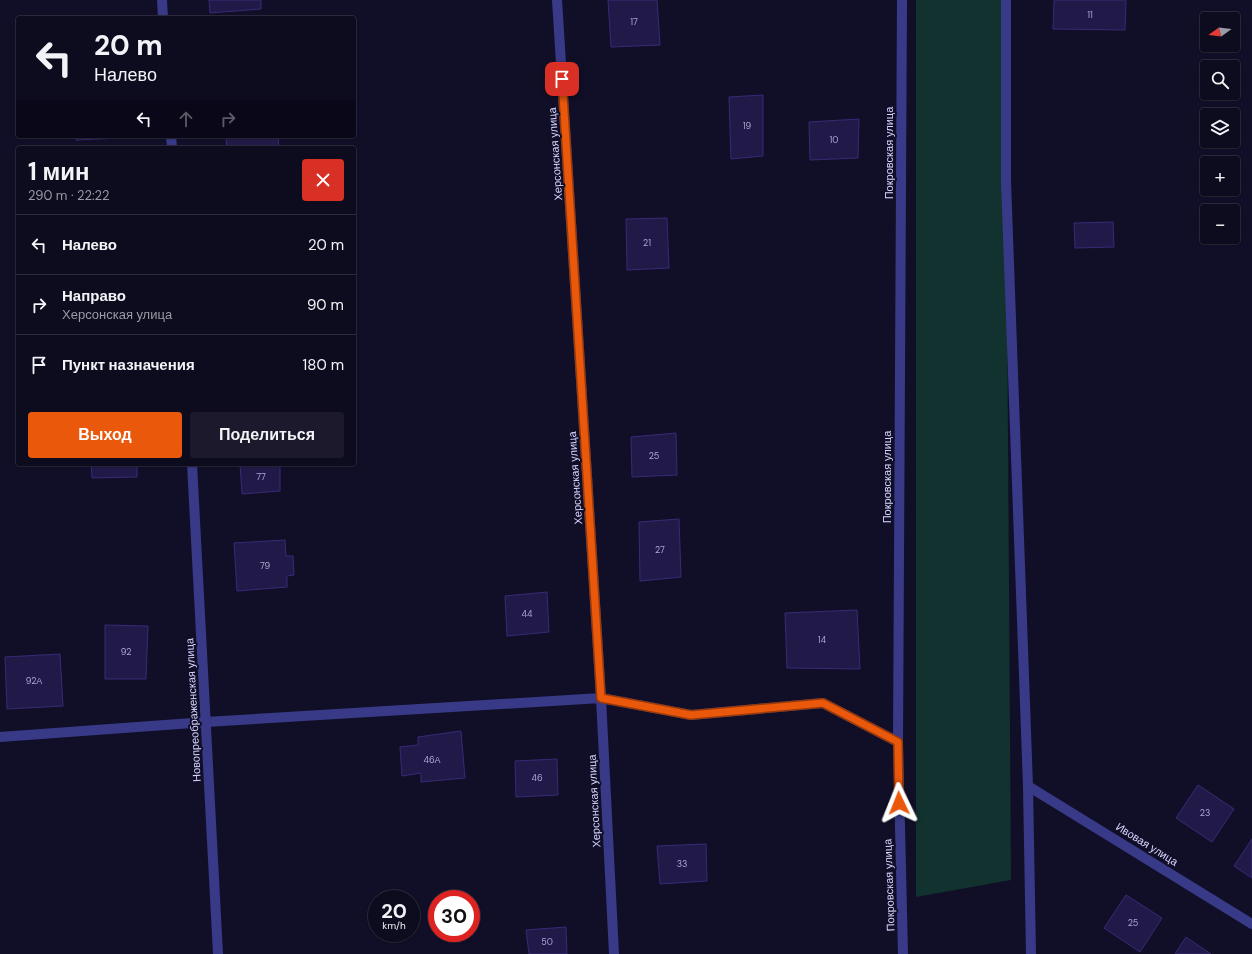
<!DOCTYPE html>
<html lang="ru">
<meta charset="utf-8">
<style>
body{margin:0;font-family:"DM Sans",sans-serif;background:#1b192b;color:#f1f3f6;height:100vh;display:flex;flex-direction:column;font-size:15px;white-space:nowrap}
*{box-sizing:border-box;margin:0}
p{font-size:13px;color:#9a9ba4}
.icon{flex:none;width:22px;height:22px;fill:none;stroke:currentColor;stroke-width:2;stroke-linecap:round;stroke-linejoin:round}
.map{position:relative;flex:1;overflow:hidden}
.side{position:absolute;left:16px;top:146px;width:340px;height:320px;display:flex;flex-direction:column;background:#0d0b1e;border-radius:4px;box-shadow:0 1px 3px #0004,0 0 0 1px #2d2b3c}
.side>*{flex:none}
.banner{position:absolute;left:16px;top:16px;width:340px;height:122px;border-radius:4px;box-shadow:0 1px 3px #0004,0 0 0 1px #2d2b3c;background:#0d0b1e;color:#f1f3f6;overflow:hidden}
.needle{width:26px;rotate:255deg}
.buttons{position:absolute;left:1200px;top:12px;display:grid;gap:8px}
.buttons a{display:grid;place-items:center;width:40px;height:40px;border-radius:4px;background:#0d0b1e;box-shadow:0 1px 3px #0004,0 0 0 1px #2d2b3c;font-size:20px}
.speed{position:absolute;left:368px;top:890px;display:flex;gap:8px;font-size:20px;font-weight:700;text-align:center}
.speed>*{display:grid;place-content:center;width:52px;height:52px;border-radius:50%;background:#0d0b1e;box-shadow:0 1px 3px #0004,0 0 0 1px #2d2b3c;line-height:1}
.speed small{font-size:10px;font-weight:400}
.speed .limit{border:6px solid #d22;background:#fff;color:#111}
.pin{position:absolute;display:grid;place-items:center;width:34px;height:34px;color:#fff;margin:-17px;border-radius:8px;box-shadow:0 2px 6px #0006}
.me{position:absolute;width:44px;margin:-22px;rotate:358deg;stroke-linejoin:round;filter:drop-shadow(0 0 3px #0008)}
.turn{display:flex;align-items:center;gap:14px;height:84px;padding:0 12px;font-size:18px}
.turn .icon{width:52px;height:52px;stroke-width:2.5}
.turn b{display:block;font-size:28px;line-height:34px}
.lanes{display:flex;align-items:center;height:38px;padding:0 12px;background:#0003;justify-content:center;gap:20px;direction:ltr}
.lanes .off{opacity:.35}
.round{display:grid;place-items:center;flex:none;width:42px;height:42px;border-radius:4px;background:#1b192b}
.headline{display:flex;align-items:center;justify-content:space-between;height:68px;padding:0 12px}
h1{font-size:24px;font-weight:700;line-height:30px}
.action{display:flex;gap:8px;margin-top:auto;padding:8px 12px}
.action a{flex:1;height:46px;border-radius:4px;background:#ea580c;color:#fff;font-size:16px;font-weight:700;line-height:46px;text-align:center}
.action a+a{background:#1b192b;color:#f1f3f6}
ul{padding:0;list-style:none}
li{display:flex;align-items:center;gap:12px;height:60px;padding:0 12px;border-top:1px solid #2d2b3c}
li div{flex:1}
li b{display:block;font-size:15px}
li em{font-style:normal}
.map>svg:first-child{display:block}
.green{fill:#11322f}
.building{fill:#211a49;stroke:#362b76}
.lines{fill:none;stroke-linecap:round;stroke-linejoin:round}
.street{stroke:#383a88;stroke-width:10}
.route-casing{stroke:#983908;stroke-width:10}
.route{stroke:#ea580c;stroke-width:7}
.labels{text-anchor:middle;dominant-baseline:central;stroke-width:4;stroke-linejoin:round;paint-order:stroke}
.number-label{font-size:9px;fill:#aaa6d2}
.street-label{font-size:11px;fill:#d8d5ff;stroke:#110f28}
</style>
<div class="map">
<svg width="1252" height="954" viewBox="0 0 1252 954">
<rect width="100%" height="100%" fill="#110f28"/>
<!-- green -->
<path class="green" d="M916,0h89l6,880 -95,17z"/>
<!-- building -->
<path class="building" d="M209,0h52v9l-51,4z
M608,0h49l3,45 -49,2z
M1054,0h72l-1,30 -72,-1z
M763,95v61l-32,3 -2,-62z
M859,119l-1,39 -48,2 -1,-38z
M76,136h47v2l-47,2z
M255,136h23l1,12h-52l-1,-10z
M667,218l2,50 -42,2 -1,-51z
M1113,222l1,25 -39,1 -1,-25z
M676,433l1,42 -45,2 -1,-40z
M91,464h46v13l-45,1z
M240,464h40v27l-38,3z
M679,519l2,58 -41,4 -1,-59z
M285,540l1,16h7l1,19 -7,1v11l-50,4 -3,-48z
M547,592l2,40 -42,4 -2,-40z
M857,610l3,59 -73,-1 -2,-55z
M105,625l43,1 -2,53h-41z
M60,654l3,52 -56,3 -2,-52z
M461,731l4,47 -44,4v-9l-19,3 -2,-29 18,-2v-8z
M557,759l1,36 -42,2 -1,-36z
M1198,785l36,24 -22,33 -36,-24z
M1252,839v39l-18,-12z
M706,844l1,37 -47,3 -3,-38z
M1126,895l36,23 -22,34 -36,-24z
M566,927l1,27h-38l-3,-24z
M1186,937l25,17h-36z"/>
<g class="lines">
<!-- street -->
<path class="street" d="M162,0l1,18
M557,0l44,698 13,256
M902,0l-4,742 5,212
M1006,0v181l22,605 3,168
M171,136l1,12
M192,464l26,490
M0,737l206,-15 395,-24 90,17 132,-12 75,39
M1028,786l224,138"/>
</g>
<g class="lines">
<defs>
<path id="route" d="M562,79l39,619 90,17 132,-12 75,39 1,61"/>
</defs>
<!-- route casing -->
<use href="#route" class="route-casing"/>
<!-- route -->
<use href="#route" class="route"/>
</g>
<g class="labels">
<!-- number labels -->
<g class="number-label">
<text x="1090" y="15">11</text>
<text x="634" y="22">17</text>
<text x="747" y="126">19</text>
<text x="834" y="140">10</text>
<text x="647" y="243">21</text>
<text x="654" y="456">25</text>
<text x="261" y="477">77</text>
<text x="660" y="550">27</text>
<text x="265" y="566">79</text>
<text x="527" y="614">44</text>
<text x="822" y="640">14</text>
<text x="126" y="652">92</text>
<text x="34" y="681">92А</text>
<text x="432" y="760">46А</text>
<text x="537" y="778">46</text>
<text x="1205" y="813">23</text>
<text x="682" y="864">33</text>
<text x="1133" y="923">25</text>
<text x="547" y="942">50</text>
</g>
<!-- street labels -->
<g class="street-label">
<text transform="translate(889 153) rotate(-90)">Покровская улица</text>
<text transform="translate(555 154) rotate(-94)">Херсонская улица</text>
<text transform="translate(887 477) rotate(-90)">Покровская улица</text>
<text transform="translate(575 478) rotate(-94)">Херсонская улица</text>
<text transform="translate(193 710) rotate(-93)">Новопреображенская улица</text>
<text transform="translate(594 801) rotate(-93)">Херсонская улица</text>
<text transform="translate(1147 844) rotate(32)">Ивовая улица</text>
<text transform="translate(889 885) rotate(-92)">Покровская улица</text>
</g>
</g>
</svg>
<div class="buttons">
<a><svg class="needle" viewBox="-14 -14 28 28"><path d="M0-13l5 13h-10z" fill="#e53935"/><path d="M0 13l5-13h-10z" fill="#9a9ba4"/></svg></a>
<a><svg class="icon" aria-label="search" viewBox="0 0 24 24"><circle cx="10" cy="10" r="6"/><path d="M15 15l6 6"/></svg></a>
<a><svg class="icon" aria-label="layers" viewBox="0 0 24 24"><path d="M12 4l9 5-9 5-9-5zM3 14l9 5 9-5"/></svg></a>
<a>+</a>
<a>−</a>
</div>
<div class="speed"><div>20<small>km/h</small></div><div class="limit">30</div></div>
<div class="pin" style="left:562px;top:79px;background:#d93025"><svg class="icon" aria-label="arrive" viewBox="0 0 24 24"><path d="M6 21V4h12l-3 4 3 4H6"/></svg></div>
<svg class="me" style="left:899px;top:803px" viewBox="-20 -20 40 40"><path d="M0-17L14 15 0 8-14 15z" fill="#ea580c" stroke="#fff" stroke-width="4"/></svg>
<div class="banner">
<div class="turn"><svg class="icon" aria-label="left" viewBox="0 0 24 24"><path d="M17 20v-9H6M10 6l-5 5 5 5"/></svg><div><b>20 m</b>Налево</div></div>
<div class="lanes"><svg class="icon" aria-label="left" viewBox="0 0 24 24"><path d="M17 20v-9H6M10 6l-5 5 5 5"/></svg><svg class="icon off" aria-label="ahead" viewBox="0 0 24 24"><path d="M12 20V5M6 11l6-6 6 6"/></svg><svg class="icon off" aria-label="right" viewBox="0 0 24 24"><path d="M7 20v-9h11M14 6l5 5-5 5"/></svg></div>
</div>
<section class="side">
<div class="headline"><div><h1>1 мин</h1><p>290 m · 22:22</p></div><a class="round" style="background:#d93025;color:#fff"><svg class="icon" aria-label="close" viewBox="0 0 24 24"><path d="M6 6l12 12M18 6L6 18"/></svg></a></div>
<ul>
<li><svg class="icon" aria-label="left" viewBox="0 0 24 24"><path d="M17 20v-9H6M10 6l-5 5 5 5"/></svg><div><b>Налево</b></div><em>20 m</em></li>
<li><svg class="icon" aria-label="right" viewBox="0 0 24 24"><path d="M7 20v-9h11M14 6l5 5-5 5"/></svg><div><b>Направо</b><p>Херсонская улица</p></div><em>90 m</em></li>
<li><svg class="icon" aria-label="arrive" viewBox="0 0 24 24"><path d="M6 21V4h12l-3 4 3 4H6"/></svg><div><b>Пункт назначения</b></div><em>180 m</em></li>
</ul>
<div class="action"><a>Выход</a><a>Поделиться</a></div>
</section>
</div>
